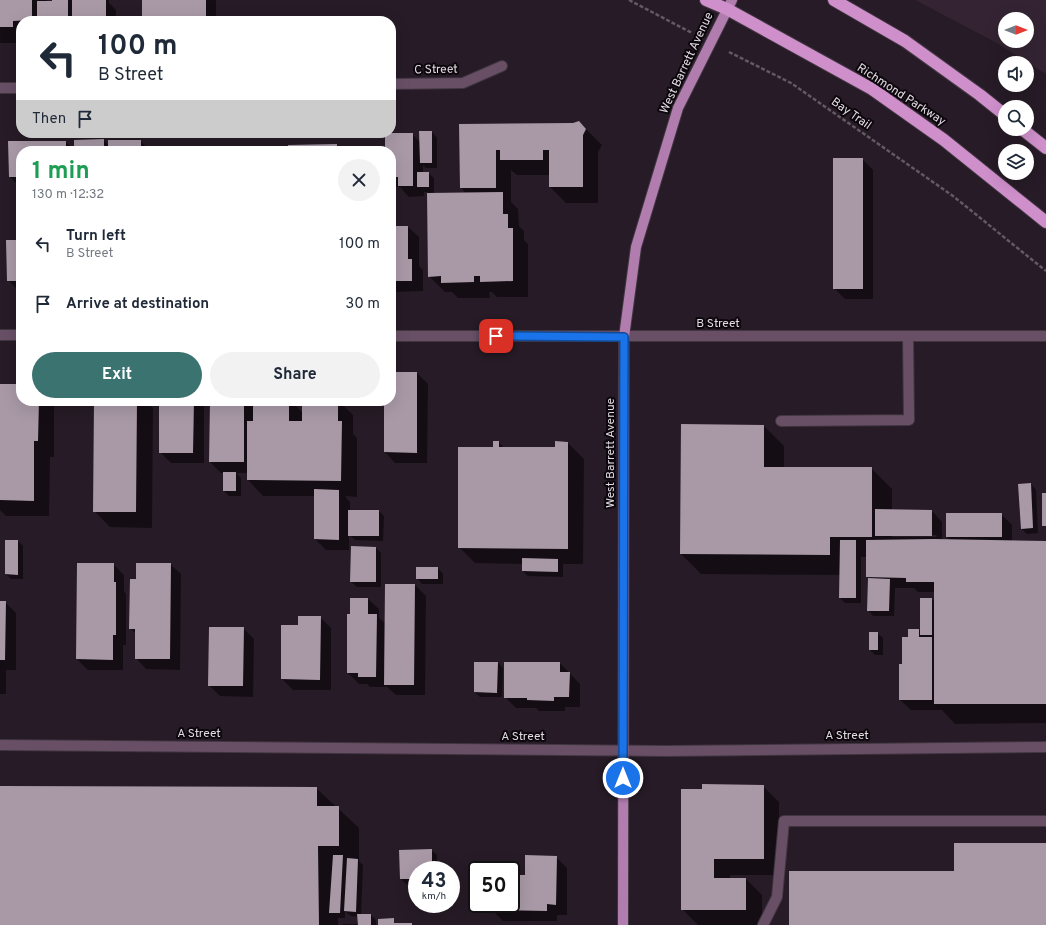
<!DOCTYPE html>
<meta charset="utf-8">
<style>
body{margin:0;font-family:Overpass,sans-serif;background:#f2f2f3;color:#1f2937;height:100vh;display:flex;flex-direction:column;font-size:15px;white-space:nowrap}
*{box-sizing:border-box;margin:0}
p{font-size:13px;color:#747a83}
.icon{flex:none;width:22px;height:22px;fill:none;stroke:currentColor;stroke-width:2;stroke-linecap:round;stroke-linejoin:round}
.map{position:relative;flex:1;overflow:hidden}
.drawer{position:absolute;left:16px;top:146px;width:380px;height:260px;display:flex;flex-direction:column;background:#fff;border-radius:16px;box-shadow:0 4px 16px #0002}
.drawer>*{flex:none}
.top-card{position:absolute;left:16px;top:16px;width:380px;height:122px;border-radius:16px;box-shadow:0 4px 16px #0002;background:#fff;color:#1f2937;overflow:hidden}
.needle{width:26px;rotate:90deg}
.buttons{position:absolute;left:998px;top:12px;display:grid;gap:8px}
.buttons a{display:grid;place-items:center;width:36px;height:36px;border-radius:50%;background:#fff;box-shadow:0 4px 16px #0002;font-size:20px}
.speed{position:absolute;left:408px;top:861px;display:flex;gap:8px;font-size:20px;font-weight:700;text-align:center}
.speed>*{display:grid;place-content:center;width:52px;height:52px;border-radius:50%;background:#fff;box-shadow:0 4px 16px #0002;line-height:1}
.speed small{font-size:10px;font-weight:400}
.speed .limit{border:2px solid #111;border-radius:6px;background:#fff;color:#111}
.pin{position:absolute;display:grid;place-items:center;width:34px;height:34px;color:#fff;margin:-17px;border-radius:8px;box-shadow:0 2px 6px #0006}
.me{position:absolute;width:44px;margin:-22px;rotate:0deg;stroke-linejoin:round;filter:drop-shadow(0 0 3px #0008)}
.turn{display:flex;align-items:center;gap:14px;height:84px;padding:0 16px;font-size:18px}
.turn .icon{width:52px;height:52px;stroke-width:2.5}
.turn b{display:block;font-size:28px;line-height:34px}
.then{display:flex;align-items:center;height:38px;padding:0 16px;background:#0003;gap:8px;font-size:15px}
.round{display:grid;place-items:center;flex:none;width:42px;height:42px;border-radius:21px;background:#f2f2f3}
.summary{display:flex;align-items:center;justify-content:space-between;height:68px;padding:0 16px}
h1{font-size:24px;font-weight:700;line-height:30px;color:#1e9e55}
.action{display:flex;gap:8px;margin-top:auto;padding:8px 16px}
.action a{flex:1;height:46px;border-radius:24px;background:#3b7371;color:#fff;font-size:16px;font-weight:700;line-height:46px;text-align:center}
.action a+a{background:#f2f2f3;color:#1f2937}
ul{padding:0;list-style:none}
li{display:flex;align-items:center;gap:12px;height:60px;padding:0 16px}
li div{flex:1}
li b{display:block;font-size:15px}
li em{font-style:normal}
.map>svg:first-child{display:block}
.built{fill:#342433;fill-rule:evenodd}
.shadow{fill:#0007;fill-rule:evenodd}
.building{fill:#a999a7}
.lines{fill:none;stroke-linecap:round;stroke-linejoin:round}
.minor-casing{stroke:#403640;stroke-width:12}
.major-casing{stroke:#403640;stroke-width:12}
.highway-casing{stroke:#403640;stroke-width:14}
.path{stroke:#635962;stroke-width:2.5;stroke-dasharray:4 2;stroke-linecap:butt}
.minor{stroke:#684f66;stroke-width:10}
.major{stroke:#b17dae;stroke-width:10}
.highway{stroke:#ce8fca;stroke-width:12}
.route-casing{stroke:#114b97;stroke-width:10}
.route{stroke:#1a73e8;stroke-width:7}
.labels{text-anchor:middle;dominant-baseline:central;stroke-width:4;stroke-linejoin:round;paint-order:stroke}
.street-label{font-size:12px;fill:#e3dbe2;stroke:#0c070c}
</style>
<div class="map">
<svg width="1046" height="925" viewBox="0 0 1046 925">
<rect width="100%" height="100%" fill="#261b26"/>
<!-- built -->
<path class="built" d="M915,0h131v74l-51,-32zM1005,19h22v22h-22z"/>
<!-- shadow -->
<path class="shadow" d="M0,0h47v2h6v-2h56v3l7,7v11h-95v22h-21z
M143,0h73v21h-73z
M579,122l23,23 -4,7v51h-32l-16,-16v-12h-33l-6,-5v32l7,7 1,17 5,5v9l4,4v53h-31l-5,-5h-3l1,6h-32l-6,-6h-7l-16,-16 -1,-84h-4v4l-15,1 -9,-10h-3l-6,-6v-30h-5l26,-17 8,8 12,-10 5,6v30h-11l-3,-3v8h5l6,5v16l32,-1 -5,-5 -1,-63 113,-1z
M104,140l5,6 31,-5 11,10h-130v37l-11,-11 -1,-35h57l9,9z
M336,145l6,6h-53z
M862,159l11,11v129h-28l-11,-11z
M391,227h17l11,10v29l4,4v21l-31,1 -1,-2z
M21,241v50h-2l-11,-11z
M391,373h26l11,11 -1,79h-32l-10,-11v-51h6z
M0,385h21v16h30l3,3v53h-4l-1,59h-43l-6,-6z
M95,401h50l8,7 -1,120 -42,-1 -16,-16z
M160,401h38l6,6v56h-33l-11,-11z
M211,401h80l12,12v-12h36l14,14v19l4,4v59l-12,-1 5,6v9h29l5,5 -1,25 -28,-1 -6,-5v15h-23l-11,-11v-43h-52l-15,-16v-7h-12l5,5v18h-12l-5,-5v-18h-3l-11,-11z
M764,426l20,20v22h87l21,21v21l40,1 10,11v18h8l-3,-3 54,-23 11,11v16h34v182l-91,1 -13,-14h-31l-11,-10 3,-35 6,-27 10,-8 2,2 11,-33 3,3v-10h-17l-4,-4h-19l-1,28h-21l-5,-6 1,-32 -2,-2v-19h-6v46h-16l-5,-5v-23l-139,-1 -20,-20zM892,535h45l-1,2h-44z
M499,442l5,6h52l12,-5 16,16 -1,105h-20v13l-35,-1 -5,-5v-7l-48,-1 -16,-16 35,-99z
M1031,484l5,6 2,43 -11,1 -5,-5z
M18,541l5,5v33h-12l-5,-5z
M376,548l5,5v34h-24l-6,-5z
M113,564l11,11v16l2,3v51h-3v25h-35l-11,-11z
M170,564l11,10 -1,96 -34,-1 -10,-11v-24l-6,-6 7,-48z
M438,568l5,6v10h-21l-5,-6z
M415,585l11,11 -1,99h-29l-10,-9v1h-16l-3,-3h-8l-11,-11v-58h3v-16h17l11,10v9l7,6z
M0,602h5l11,11v57h-10v24h-6z
M320,617l11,11v62h-38l-11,-11z
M243,628l11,11 -1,58 -33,-1 -11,-11z
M877,633l6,5v17h-8l-5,-5z
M498,663l5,5 -1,29h-22l-5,-5z
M560,663l20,21v23h-15v4h-26l-3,-3h-20l-11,-11z
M763,786l16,16v73h-49v4h16l16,16v30h-64l-16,-16 21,-119z
M0,787l316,1 43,40v33l4,4 -2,50h10l5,5v5h-17v-8l-8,-1 -6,-5v7h-7v7h-338z
M431,850l6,5v15h-20v14h-11l-5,-5z
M556,857l11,11v47h-10v6h-54l-11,-11v-6h19v-28h15z
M343,924h13l1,1h-14z"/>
<!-- building -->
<path class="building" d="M0,0h32v20l-19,1v6h-13z
M52,0h16v21h-31v-20h15z
M72,0h34v21h-34z
M142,0h64v21h-64z
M579,121l7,8 -3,6v52h-34v-37h-6v10h-43v-10h-4v38h-36l-1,-64 114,-1z
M419,131h13v32h-12z
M385,133h28v53h-15v-9h-7v-26h-6z
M104,139v12h-30v-11z
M108,140h33v11h-33z
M8,141h58v10h-45v26h-12z
M337,144v7h-49v-6z
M176,147h30v4h-30z
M833,158h30v131h-30z
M417,172h12v15h-12z
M503,192v22h5v14h5v53l-33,1v-6h-6v6l-33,1v-7l-13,1 -1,-84z
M391,226h17v33h4v22h-21z
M6,240h15v41h-14z
M391,372h26v81l-33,-1v-51h7z
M0,384h21v17h18l-1,40h-4v60l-34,-1z
M94,401h43l-1,111h-43z
M159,401h35l-1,52h-34z
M210,401h34v61h-35z
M253,401h36v20h13v-20h36v20h4l-1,60 -94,-1v-59h6z
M681,424l83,1v42h108v70h-42v18l-150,-1z
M493,441h6v6h56v-6l13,1v107l-110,-1v-101h35z
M223,472h13v19h-13z
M1031,483l2,45 -12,1 -3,-45z
M314,489l25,1v50l-25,-1z
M1042,493h4v33h-4z
M875,509l57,1v26h-57z
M348,510h31v26h-31z
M946,513h56v24h-56z
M934,539l112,2v163h-112v-122h-28v-4l-40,-1v-37z
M5,540h13v35l-13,-1z
M840,540h16v58h-17z
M351,546l25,1v35h-26z
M522,558l36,1v13l-36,-1z
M77,563h37v19h2v53h-3v25l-37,-1z
M136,563h35l-1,96h-35v-30h-6l1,-50h6z
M416,567h22v12h-22z
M868,578l22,1 -1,32h-22z
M385,584h30l-1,101h-30z
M350,598h18v16h9l-1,63h-18v-4h-11v-59h3z
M920,598h12v37h-12z
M0,601h6l-1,59h-5z
M298,616h23l-1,64 -39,-1v-54h17z
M209,627h35l-1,59h-35z
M908,629h11v8h13v63h-33v-36h3v-27h6z
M869,632h9v18h-9z
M474,662h24l-1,31 -23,-1z
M504,662h56v10h10l-1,25h-15v4l-27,-1v-2h-23z
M702,784l62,1v74h-50v19h32v32h-65v-121h21z
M0,786l317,1v19h22v40h-21l1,79h-319z
M954,843h92v82h-257v-54h165z
M432,849v21h-15v9h-17l-1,-29z
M333,855h10l-3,58h-11z
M525,855l32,1 -1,49 -9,-1v7l-56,-1v-6h20v-29h14z
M347,858l11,1 -2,53 -12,-1z
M357,914h14v11h-13z
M394,918v5h18v2h-34v-6z"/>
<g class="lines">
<defs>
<path id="minor" d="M391,84l72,-1 39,-17
M0,88h21
M0,335h21
M391,336h655
M781,421l128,-1 -1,-84
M0,745l666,6 380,-4
M763,925l14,-28 7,-76h262"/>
<path id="major" d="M623,925l1,-588 12,-90 42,-139 54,-108"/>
<path id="highway" d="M706,0l21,9 145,80 72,51 102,82
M834,0l71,41 75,54 25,20
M1022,129l24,19"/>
</defs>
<!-- minor casing -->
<use href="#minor" class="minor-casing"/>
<!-- major casing -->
<use href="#major" class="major-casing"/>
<!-- highway casing -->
<use href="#highway" class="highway-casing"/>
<!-- path -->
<path class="path" d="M629,0l63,33
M729,52l62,31 162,113 93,75"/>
<!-- minor -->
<use href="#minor" class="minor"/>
<!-- major -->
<use href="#major" class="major"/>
<!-- highway -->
<use href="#highway" class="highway"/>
</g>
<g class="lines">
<defs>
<path id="route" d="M496,336l128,1 -1,441"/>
</defs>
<!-- route casing -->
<use href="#route" class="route-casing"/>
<!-- route -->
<use href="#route" class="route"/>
</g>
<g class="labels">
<!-- street labels -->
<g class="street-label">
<text transform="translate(687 63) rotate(-65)">West Barrett Avenue</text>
<text transform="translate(436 70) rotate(-1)">C Street</text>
<text transform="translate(901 95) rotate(33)">Richmond Parkway</text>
<text transform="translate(851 114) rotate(35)">Bay Trail</text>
<text x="718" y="324">B Street</text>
<text transform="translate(611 453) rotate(-90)">West Barrett Avenue</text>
<text x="199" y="734">A Street</text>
<text x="847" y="736">A Street</text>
<text x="523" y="737">A Street</text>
</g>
</g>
</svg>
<div class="buttons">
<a><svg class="needle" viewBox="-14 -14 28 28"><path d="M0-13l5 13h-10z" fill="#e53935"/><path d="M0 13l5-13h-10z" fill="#747a83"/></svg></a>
<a><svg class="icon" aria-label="sound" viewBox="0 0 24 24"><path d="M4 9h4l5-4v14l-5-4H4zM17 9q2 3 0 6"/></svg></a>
<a><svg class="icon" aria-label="search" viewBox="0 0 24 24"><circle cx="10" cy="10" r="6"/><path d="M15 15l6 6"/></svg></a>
<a><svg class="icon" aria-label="layers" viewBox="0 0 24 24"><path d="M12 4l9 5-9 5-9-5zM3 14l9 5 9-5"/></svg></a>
</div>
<div class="speed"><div>43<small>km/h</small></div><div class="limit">50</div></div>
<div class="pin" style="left:496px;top:336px;background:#d93025"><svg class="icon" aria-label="arrive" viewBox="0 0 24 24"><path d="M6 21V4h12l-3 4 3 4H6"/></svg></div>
<svg class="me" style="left:623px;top:778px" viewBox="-20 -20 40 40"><circle r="17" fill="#1a73e8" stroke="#fff" stroke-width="3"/><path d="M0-11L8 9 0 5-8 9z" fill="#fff"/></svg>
<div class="top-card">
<div class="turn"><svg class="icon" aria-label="left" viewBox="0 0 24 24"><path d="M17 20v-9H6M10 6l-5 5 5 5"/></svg><div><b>100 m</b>B Street</div></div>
<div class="then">Then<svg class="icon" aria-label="arrive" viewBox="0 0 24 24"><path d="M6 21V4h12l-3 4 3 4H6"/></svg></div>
</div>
<section class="drawer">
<div class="summary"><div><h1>1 min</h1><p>130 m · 12:32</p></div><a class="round"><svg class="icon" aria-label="close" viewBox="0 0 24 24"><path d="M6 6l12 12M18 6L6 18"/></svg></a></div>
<ul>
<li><svg class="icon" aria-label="left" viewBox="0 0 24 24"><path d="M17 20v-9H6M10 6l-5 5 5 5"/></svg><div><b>Turn left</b><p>B Street</p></div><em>100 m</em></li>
<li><svg class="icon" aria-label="arrive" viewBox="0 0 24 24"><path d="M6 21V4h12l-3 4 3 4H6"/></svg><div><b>Arrive at destination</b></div><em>30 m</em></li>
</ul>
<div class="action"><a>Exit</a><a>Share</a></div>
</section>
</div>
